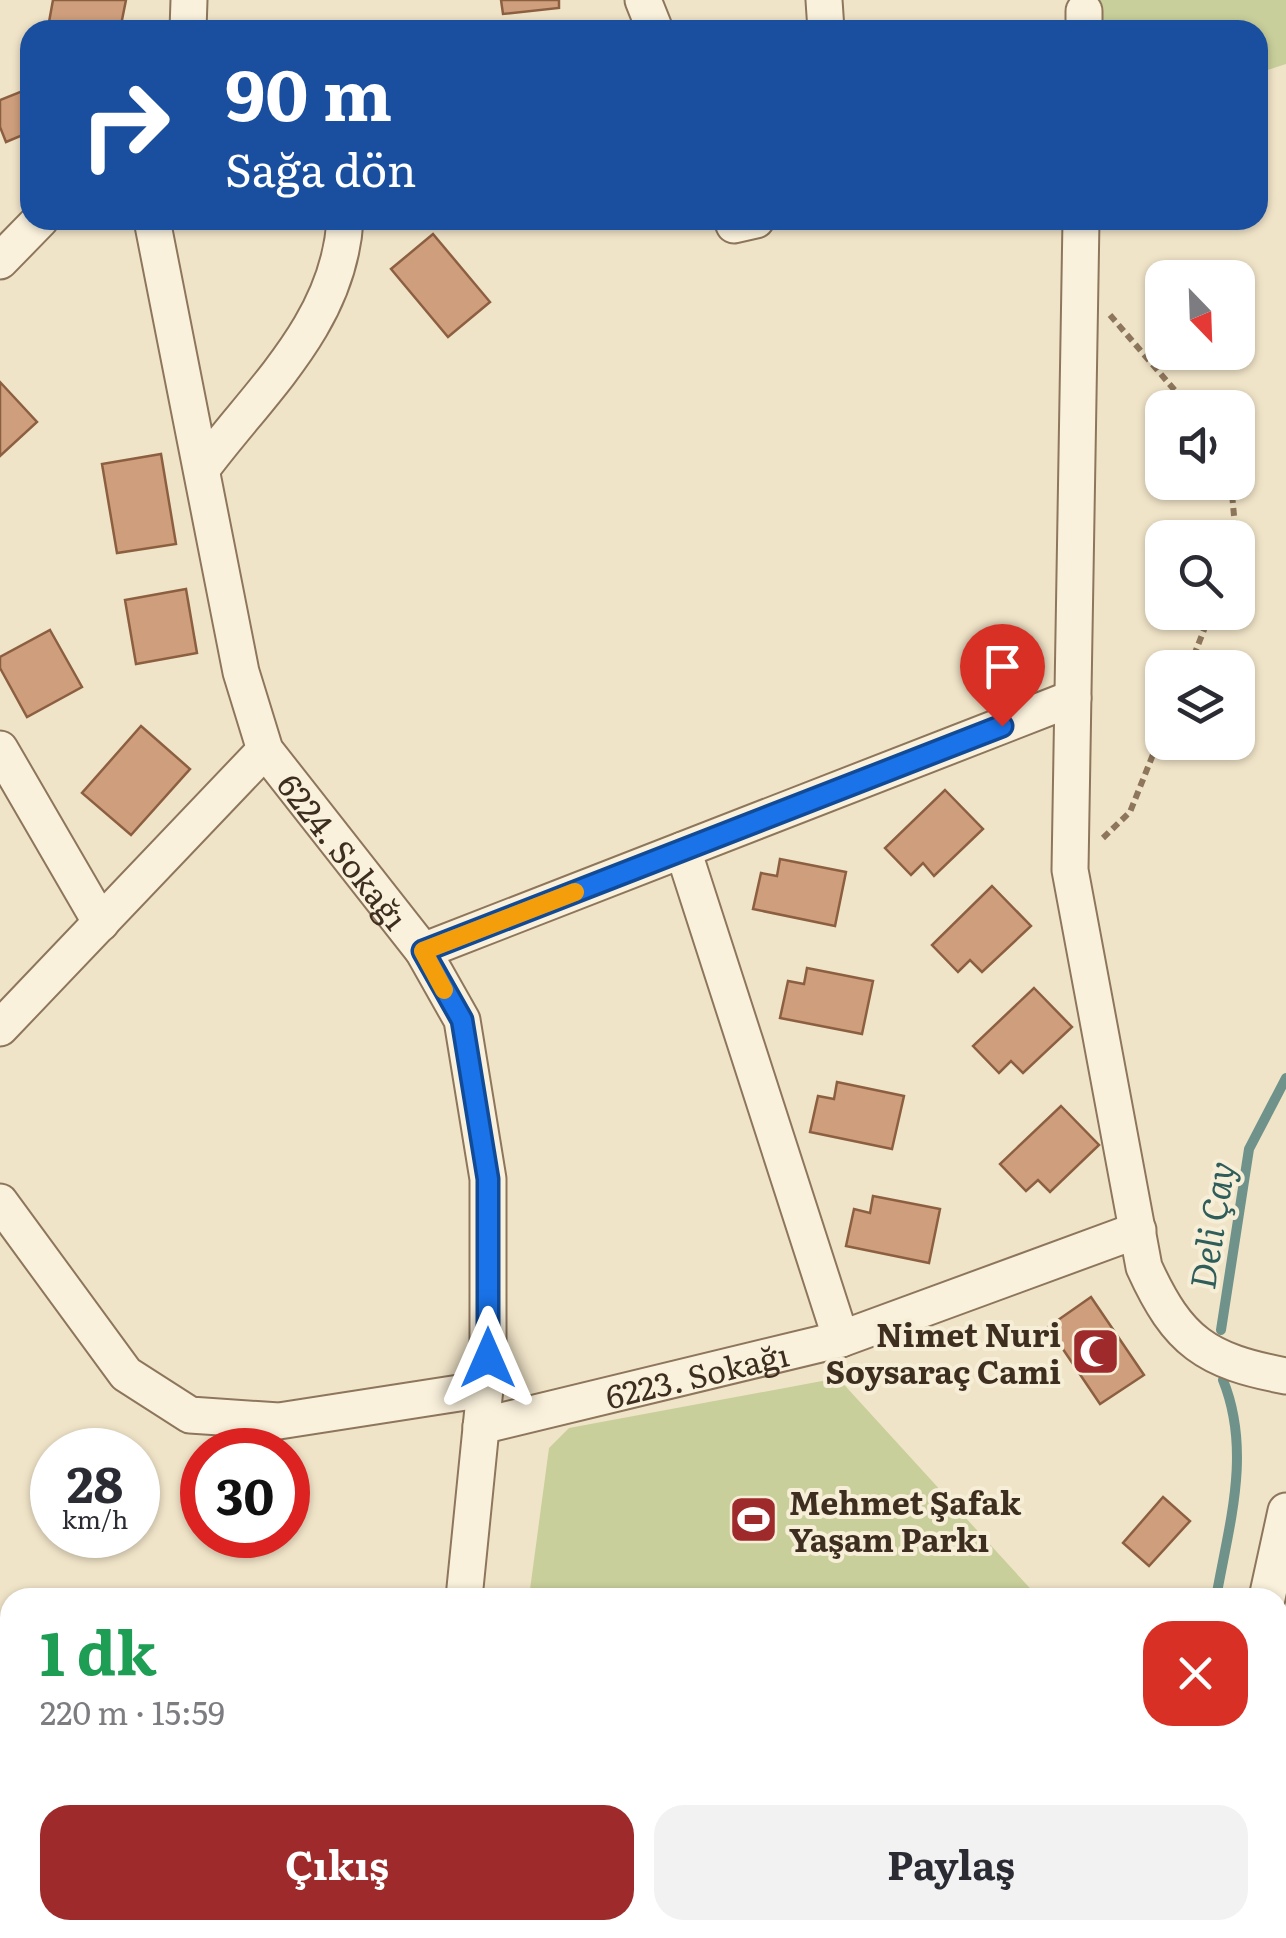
<!DOCTYPE html>
<html lang="tr">
<meta charset="utf-8">
<style>
body{margin:0;font-family:Literata,serif;background:#f2f2f3;color:#2b2b33;height:100vh;display:flex;flex-direction:column;font-size:38px;white-space:nowrap}
*{box-sizing:border-box;margin:0}
p{font-size:32px;color:#7c7c81}
.icon{flex:none;width:55px;height:55px;fill:none;stroke:currentColor;stroke-width:2;stroke-linecap:round;stroke-linejoin:round}
.map{position:relative;flex:1;overflow:hidden}
.sheet{position:absolute;left:0px;top:1588px;width:1288px;height:352px;display:flex;flex-direction:column;background:#fff;border-radius:30px 30px 0 0;box-shadow:0 2px 8px #0004}
.sheet>*{flex:none}
.top-card{position:absolute;left:20px;top:20px;width:1248px;height:210px;border-radius:30px;box-shadow:0 2px 8px #0004;background:#1a4fa0;color:#fff;overflow:hidden}
.needle{width:65px;rotate:157deg}
.fabs{position:absolute;left:1145px;top:260px;display:grid;gap:20px}
.fabs a{display:grid;place-items:center;width:110px;height:110px;border-radius:20px;background:#fff;box-shadow:0 2px 8px #0004;font-size:50px}
.speed{position:absolute;left:30px;top:1428px;display:flex;gap:20px;font-size:50px;font-weight:700;text-align:center}
.speed>*{display:grid;place-content:center;width:130px;height:130px;border-radius:50%;background:#fff;box-shadow:0 2px 8px #0004;line-height:1}
.speed small{font-size:25px;font-weight:400}
.speed .limit{border:15px solid #d22;background:#fff;color:#111}
.pin{position:absolute;display:grid;place-items:center;width:85px;height:85px;color:#fff;margin:-102px -42px;border-radius:50% 50% 50% 0;rotate:-45deg;box-shadow:0 0 10px #0007}
.pin .icon{rotate:45deg}
.me{position:absolute;width:110px;margin:-55px;rotate:0deg;stroke-linejoin:round;filter:drop-shadow(0 0 8px #0008)}
.turn{display:flex;align-items:center;gap:35px;height:210px;padding:0 40px;font-size:45px}
.turn .icon{width:130px;height:130px;stroke-width:2.5}
.turn b{display:block;font-size:70px;line-height:85px}
.round{display:grid;place-items:center;flex:none;width:105px;height:105px;border-radius:30px;background:#f2f2f3}
.summary{display:flex;align-items:center;justify-content:space-between;height:170px;padding:0 40px}
h1{font-size:60px;font-weight:700;line-height:75px;color:#1e9e55}
.cta{display:flex;gap:20px;margin-top:auto;padding:20px 40px}
.cta a{flex:1;height:115px;border-radius:30px;background:#9e2a2b;color:#fff;font-size:40px;font-weight:700;line-height:115px;text-align:center}
.cta a+a{background:#f2f2f3;color:#2b2b33}
.map>svg:first-child{display:block}
.green{fill:#c9cf9b}
.lines{fill:none;stroke-linecap:round;stroke-linejoin:round}
.stream{stroke:#6f938a;stroke-width:10}
.building{fill:#cf9f7d;stroke:#8d5f41;stroke-width:2.5}
.minor-casing{stroke:#8d765c;stroke-width:39}
.major-casing{stroke:#5b4430;stroke-width:49}
.path{stroke:#8d765c;stroke-width:6;stroke-dasharray:8 5;stroke-linecap:butt}
.minor{stroke:#faf1dc;stroke-width:35}
.major{stroke:#f3d9a0;stroke-width:45}
.route-casing{stroke:#114b97;stroke-width:25}
.route{stroke:#1a73e8;stroke-width:18}
.slow{stroke:#f59e0b;stroke-width:18}
.labels{text-anchor:middle;dominant-baseline:central;stroke-width:8;stroke-linejoin:round;paint-order:stroke}
.street-label{font-size:32px;fill:#3d2e20;stroke:#f7eed8}
.poi-label{font-size:32px;font-weight:bold;fill:#3d2e20;stroke:#f7eed8;text-anchor:end}
.water-label{font-size:35px;font-style:italic;fill:#2f5d5a;stroke:#f7eed8}
</style>
<div class="map">
<svg width="1286" height="1938" viewBox="0 0 1286 1938">
<rect width="100%" height="100%" fill="#f0e4c8"/>
<!-- green -->
<path class="green" d="M1070,0h216v64l-28,9v-43h-189z
M838,1378l200,219h-509l20,-149 20,-20z
M0,1885l10,4v41h116l22,8h-148z
M546,1930h462l-2,8h-439z"/>
<g class="lines">
<!-- stream -->
<path class="stream" d="M1221,1330l28,-181 37,-71
M1216,1598c13,-74 36,-146 7,-218
M1152,1938l1,-8"/>
</g>
<!-- building -->
<path class="building" d="M53,0h73l-6,30 -71,-8z
M501,0h58v8l-56,6z
M30,88v44l-24,10 -6,-15v-27z
M433,234l57,68 -42,35 -57,-68z
M0,382l37,40 -37,34z
M161,454l15,90 -59,9 -15,-89z
M186,589l11,64 -61,11 -11,-64z
M50,630l32,57 -55,30 -27,-49v-11z
M141,726l49,43 -59,66 -49,-42z
M945,790l38,39 -49,47 -11,-13 -12,12 -26,-27z
M780,859l66,13 -11,54 -82,-17 8,-36 16,3z
M992,886l39,40 -49,46 -12,-12 -12,12 -26,-27z
M807,968l66,13 -11,53 -82,-16 8,-37 16,3z
M1034,988l38,39 -49,46 -12,-12 -12,12 -26,-27z
M837,1082l67,14 -12,53 -82,-17 8,-36 16,3z
M1061,1106l38,39 -49,47 -12,-12 -12,11 -26,-27z
M873,1196l67,13 -11,54 -83,-17 8,-37 16,4z
M1091,1297l53,78 -44,29 -52,-77z
M1163,1497l27,24 -41,45 -26,-23z"/>
<g class="lines">
<defs>
<g id="minor">
<path d="M643,0l12,30"/>
<path d="M824,0l2,30"/>
<path d="M188,30l1,-30"/>
<path d="M1084,30v-19"/>
<path id="s1" d="M152,220l89,452 24,78 158,201 39,69 26,159v179l-24,240"/>
<path d="M732,220l2,5 22,-5"/>
<path d="M1081,220l-11,650 74,397c34,75 62,94 142,109"/>
<path d="M0,261l40,-41"/>
<path d="M204,466c58,-77 135,-144 141,-246"/>
<path d="M0,749l101,174"/>
<path d="M683,850l158,489"/>
<path d="M423,951l650,-253"/>
<path d="M0,1028l265,-278"/>
<path d="M0,1202l126,172 64,41 89,6 206,-32"/>
<path id="s2" d="M481,1426l360,-87 297,-109"/>
<path d="M1267,1598l19,-87"/>
<path d="M1212,1938l1,-8"/>
</g>
<path id="major" d="M0,1785l10,3
M0,1850l10,4
M212,1930l22,8
M408,1930l22,8"/>
</defs>
<!-- minor casing -->
<use href="#minor" class="minor-casing"/>
<!-- major casing -->
<use href="#major" class="major-casing"/>
<!-- path -->
<path class="path" d="M1110,315l80,93
M1231,482l5,56
M1189,668l22,-56
M1103,838l27,-26 32,-80"/>
<!-- minor -->
<use href="#minor" class="minor"/>
<!-- major -->
<use href="#major" class="major"/>
</g>
<g class="lines">
<defs>
<path id="route" d="M488,1358v-179l-26,-159 -39,-69 579,-225"/>
</defs>
<!-- route casing -->
<use href="#route" class="route-casing"/>
<!-- route -->
<use href="#route" class="route"/>
<!-- slow -->
<path class="slow" d="M444,990l-21,-39 152,-59"/>
</g>
<!-- icons -->
<defs>
<symbol id="mosque-square" viewBox="-11 -11 22 22"><rect x="-9" y="-9" width="18" height="18" rx="4" fill="#9e2a2b" stroke="#f7eed8"/><path d="M3.5-4.9A6 6 0 1 0 3.5 4.9A5 5 0 1 1 3.5-4.9Z" fill="#fff"/></symbol>
<symbol id="stadium-square" viewBox="-11 -11 22 22"><rect x="-9" y="-9" width="18" height="18" rx="4" fill="#9e2a2b" stroke="#f7eed8"/><path d="M0-5a6.5 5 0 1 0 0 10a6.5 5 0 1 0 0-10ZM-3.5-1.8h7v3.6h-7Z" fill="#fff"/></symbol>
</defs>
<g fill-rule="evenodd">
<use href="#mosque-square" x="1068" y="1324" width="55" height="55"/>
<use href="#stadium-square" x="726" y="1492" width="55" height="55"/>
</g>
<g class="labels">
<!-- street labels -->
<g class="street-label">
<text stroke="none"><textPath href="#s1" startOffset="670">6224. Sokağı</textPath></text>
<text stroke="none"><textPath href="#s2" startOffset="222">6223. Sokağı</textPath></text>
</g>
<!-- poi labels -->
<g class="poi-label">
<text x="1061" y="1333">Nimet Nuri<tspan x="1061" dy="37">Soysaraç Cami</tspan></text>
<text x="789" y="1501" text-anchor="start">Mehmet Şafak<tspan x="789" dy="37">Yaşam Parkı</tspan></text>
</g>
<!-- water labels -->
<g class="water-label">
<text transform="translate(1210 1225) rotate(-81)">Deli Çay</text>
</g>
</g>
</svg>
<div class="fabs">
<a><svg class="needle" viewBox="-14 -14 28 28"><path d="M0-13l5 13h-10z" fill="#e53935"/><path d="M0 13l5-13h-10z" fill="#7c7c81"/></svg></a>
<a><svg class="icon" aria-label="sound" viewBox="0 0 24 24"><path d="M4 9h4l5-4v14l-5-4H4zM17 9q2 3 0 6"/></svg></a>
<a><svg class="icon" aria-label="search" viewBox="0 0 24 24"><circle cx="10" cy="10" r="6"/><path d="M15 15l6 6"/></svg></a>
<a><svg class="icon" aria-label="layers" viewBox="0 0 24 24"><path d="M12 4l9 5-9 5-9-5zM3 14l9 5 9-5"/></svg></a>
</div>
<div class="speed"><div>28<small>km/h</small></div><div class="limit">30</div></div>
<div class="pin" style="left:1002px;top:726px;background:#d93025"><svg class="icon" aria-label="arrive" viewBox="0 0 24 24"><path d="M6 21V4h12l-3 4 3 4H6"/></svg></div>
<svg class="me" style="left:488px;top:1358px" viewBox="-20 -20 40 40"><path d="M0-17L14 15 0 8-14 15z" fill="#1a73e8" stroke="#fff" stroke-width="4"/></svg>
<div class="top-card">
<div class="turn"><svg class="icon" aria-label="right" viewBox="0 0 24 24"><path d="M7 20v-9h11M14 6l5 5-5 5"/></svg><div><b>90 m</b>Sağa dön</div></div>
</div>
<section class="sheet">
<div class="summary"><div><h1>1 dk</h1><p>220 m · 15:59</p></div><a class="round" style="background:#d93025;color:#fff"><svg class="icon" aria-label="close" viewBox="0 0 24 24"><path d="M6 6l12 12M18 6L6 18"/></svg></a></div>
<div class="cta"><a>Çıkış</a><a>Paylaş</a></div>
</section>
</div>
